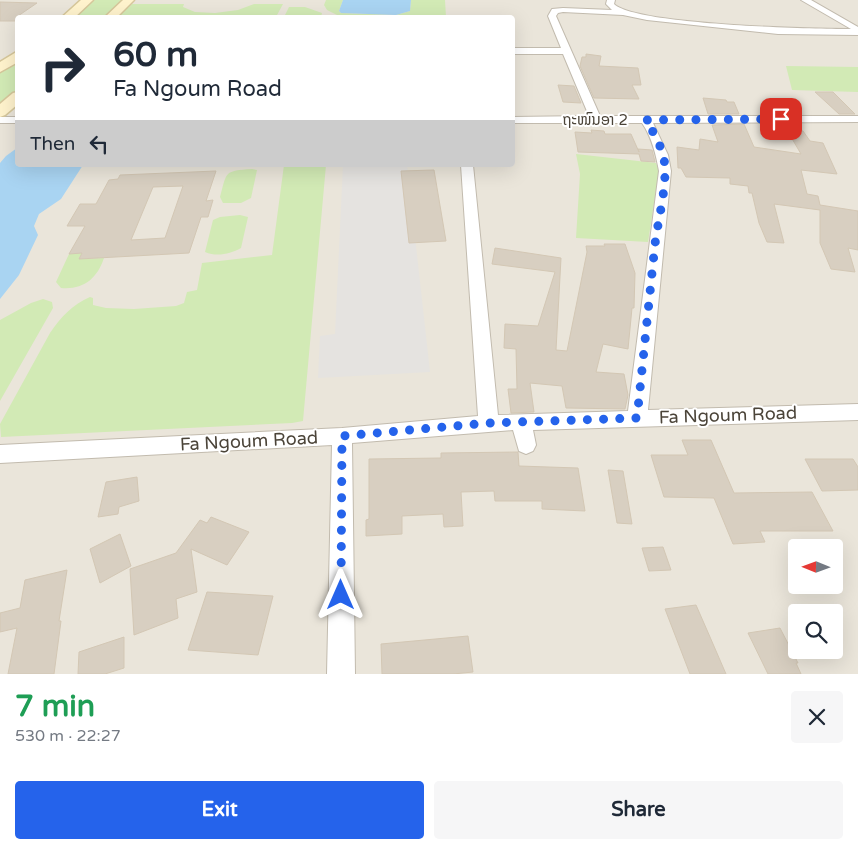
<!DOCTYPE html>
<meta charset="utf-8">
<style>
body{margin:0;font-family:"Varela Round","Noto Sans Lao",sans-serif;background:#f6f6f7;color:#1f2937;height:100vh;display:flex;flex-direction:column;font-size:19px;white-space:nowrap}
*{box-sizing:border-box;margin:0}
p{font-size:16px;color:#747a83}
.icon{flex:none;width:28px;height:28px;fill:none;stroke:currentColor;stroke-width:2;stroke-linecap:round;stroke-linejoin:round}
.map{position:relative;height:674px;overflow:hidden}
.sheet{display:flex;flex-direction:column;background:#fff;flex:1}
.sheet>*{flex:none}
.top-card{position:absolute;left:15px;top:15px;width:500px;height:152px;border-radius:5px;box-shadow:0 5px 20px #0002;background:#fff;color:#1f2937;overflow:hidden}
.needle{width:32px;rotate:271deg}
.buttons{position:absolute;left:788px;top:539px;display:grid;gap:10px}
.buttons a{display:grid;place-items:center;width:55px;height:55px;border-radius:5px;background:#fff;box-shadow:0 5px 20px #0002;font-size:25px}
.pin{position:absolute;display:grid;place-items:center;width:42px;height:42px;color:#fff;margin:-21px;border-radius:10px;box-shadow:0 2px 8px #0006}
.me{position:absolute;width:55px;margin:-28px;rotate:0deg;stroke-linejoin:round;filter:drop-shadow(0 0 4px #0008)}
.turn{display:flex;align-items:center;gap:18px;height:105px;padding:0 15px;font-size:22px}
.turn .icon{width:65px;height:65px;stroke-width:2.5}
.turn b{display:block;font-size:35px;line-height:42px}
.then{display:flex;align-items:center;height:48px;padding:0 15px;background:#0003;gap:10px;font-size:19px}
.round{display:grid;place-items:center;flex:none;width:52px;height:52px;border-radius:5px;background:#f6f6f7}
.head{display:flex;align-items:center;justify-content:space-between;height:85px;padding:0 15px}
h1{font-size:30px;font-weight:700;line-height:38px;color:#1e9e55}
.action{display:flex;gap:10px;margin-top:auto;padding:10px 15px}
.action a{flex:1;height:58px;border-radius:5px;background:#2563eb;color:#fff;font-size:20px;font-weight:700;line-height:58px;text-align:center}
.action a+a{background:#f6f6f7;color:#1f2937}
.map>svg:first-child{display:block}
.residential{fill:#eae5da;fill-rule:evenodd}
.green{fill:#d2eab5}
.parking{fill:#e5e3e0}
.water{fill:#a9d4f2}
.building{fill:#d8cfc1;stroke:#d3c7b4;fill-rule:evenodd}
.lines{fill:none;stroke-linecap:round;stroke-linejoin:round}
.street-casing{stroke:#c2bbae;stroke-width:2}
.secondary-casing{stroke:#d6c79b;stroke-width:3}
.street{fill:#fff;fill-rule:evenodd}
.secondary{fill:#fff3cd;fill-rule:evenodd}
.route{stroke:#2563eb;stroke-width:9;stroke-dasharray:0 16.2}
.labels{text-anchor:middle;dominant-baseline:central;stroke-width:4;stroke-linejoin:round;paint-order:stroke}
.far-street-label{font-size:15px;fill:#4b4439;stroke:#fff}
.street-label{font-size:18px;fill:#4b4439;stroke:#fff}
</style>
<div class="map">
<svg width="858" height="674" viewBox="0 0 858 674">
<rect width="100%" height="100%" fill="#f6f3ec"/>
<!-- residential -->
<path class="residential" d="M0,0h858v674h-858zM18,18h494v147h-494zM796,548h38v37h-38zM796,612h38v38h-38z"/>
<!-- green -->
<path class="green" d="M91,0h34l-20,17 -36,1z
M326,0h17l-4,11 2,2 55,2 14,-4 1,-11h34l1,17h-113l4,-2 -10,-5 -3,-5z
M132,4h52l-1,3 12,5 20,1 23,-3 16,-6h29l-7,13 -160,1z
M289,7h16l17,6 -1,4h-37z
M17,57v36l-17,15v-37z
M786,66l72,1v25l-66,-2z
M576,154l80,9 3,8 -11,71 -72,-4 4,-64z
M284,165h42l-23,256 -11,2 -291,14 -1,-13 50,-91c10,-15 23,-29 40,-36l3,1v7l13,3 28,1 42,-3 8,-3 3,-11 10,-2 5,-27 70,-8z
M252,169l5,1 -6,28 -10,5h-18l-3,-6c7,-26 4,-26 32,-28z
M240,215l8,2 -7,31c-11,6 -24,9 -36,4l8,-32 7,-3z
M82,253l-3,6 25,-1c-7,21 -21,32 -43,30l-5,-6 13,-28z
M43,299l9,3 1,6 -53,93v-81l31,-17z"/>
<!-- parking -->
<path class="parking" d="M343,165h64l23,207 -112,6 2,-42 15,-2z"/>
<!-- water -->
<path class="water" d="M343,0h68l-1,11 -14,4 -55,-2 -2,-2z
M17,148l1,17h65l-22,34 -22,15 -5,12 4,9 -19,40 -19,24v-136l6,-7z"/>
<!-- building -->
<path class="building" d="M0,2l37,1 -19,13v5h-18z
M586,54l15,2 -2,10 39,2 3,17h-9l7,14 -45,-1 -14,-32 2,-9h4z
M558,85l16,1 7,17 -18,-1z
M815,92h18l22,22h-16z
M703,98l23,2 1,2h7l5,12h-31z
M744,124l10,23 47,7 -14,-24 16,1 7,10 13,2 14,31 -36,-4 6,24 11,2 2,9 38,6v39l-10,-2 7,24 -24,-3 -11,-26v-33l-46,-6 10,39 -17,-1 -8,-19 -7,-30h-3l-1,-7 -18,-2v-6l-44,-1 -5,-9h-3l-1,-21 22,3 1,-11 18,3 -6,-17z
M591,130l13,1 1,3h26l8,18 -1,-3 14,1 3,12 -14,-1 -2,-7 -61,-2 -3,-20 17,1z
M434,170l12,71 -37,2 -8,-72z
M216,171l-10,30 7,-1 -5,17h-7l-12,36 -110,6 3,-6 -13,1 16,-28h-18l13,-22h16l13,-24 9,-1 2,-4zM183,186l-18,52 -34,2 22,-53z
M604,244h21l10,29 -1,35h-2l-4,41 -25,-5 -7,28 28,2 4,21 -3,14 -59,-1 -4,-22 -32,-3 4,29 -23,1 -3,-24h9l-1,-40 -12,-1 1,-24 33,2 17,-54 -63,-8 3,-16 66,10 -5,92 11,1 20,-99 -1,-6h19z
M682,440h29l23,53 78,-1 21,39h-73l5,11 -32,2 -19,-46 -50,-1 -13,-42h37z
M518,452l1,14 59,2 7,43 -43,-2v-8h-47l-1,-10 -33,1 2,34 -19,1 -1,-13 -41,2v18l-36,2v-16l3,-1v-60l72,-1v-5z
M805,459h48l5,8v23l-36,1z
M608,470l15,1 9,53 -15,-1z
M137,477l2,24 -20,6 -1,7 -20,3 8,-35z
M211,517l38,15 -22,33 -36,-16 6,43 -21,7 2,19 -44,17 -4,-66 46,-16 24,-33 7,3z
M120,534l11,32 -31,17 -10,-34z
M663,547l8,23 -22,1 -7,-23z
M67,570l-8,51h2l-7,53h-46l9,-46 -17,4v-19l20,-5 5,-28z
M207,592l66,4 -15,59 -70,-5z
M696,605l14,32 16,37h-36l-25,-65z
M780,628l18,35h-2l5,11h-33l-20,-41z
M468,636l5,36 -20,2h-71l-1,-30z
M124,637v31l-19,6h-27l1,-22z"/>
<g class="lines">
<defs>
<path id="street" d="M607,0h8l-1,4c22,21 198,25 237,25l-50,-29h10l47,27v8l-80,-1 -131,-14 -24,-5 -60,-3 -5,1 -2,3 44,100h258v6l-205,1 15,32 3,16 -23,239 210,-6v16l-325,10 3,15 -3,6 -7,3 -7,-3 -6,-21 -161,13 3,231h-28l5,-229 -332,18v-18l342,-17 136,-12 -17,-251h12l25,250 130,-4 31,-240c-3,-16 -7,-34 -17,-48h-130v-6l77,-1 -26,-62h-51v-6h49l-13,-32 4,-7 11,-1 49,2 -6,-6z
M0,117h18v6h-18z"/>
<path id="secondary" d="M81,0h12l-19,18h-13z
M123,0h11l-18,18h-12z
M18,51v11l-18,10v-10z
M18,92v12l-13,11 -5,2v-13l13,-11z"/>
</defs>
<!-- street casing -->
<use href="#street" class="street-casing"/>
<!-- secondary casing -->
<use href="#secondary" class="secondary-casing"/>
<!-- street -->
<use href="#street" class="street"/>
<!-- secondary -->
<use href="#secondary" class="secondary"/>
</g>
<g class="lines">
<!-- route -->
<path class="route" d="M341,595l1,-159 147,-13 148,-5c6,-58 12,-116 18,-174 3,-23 10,-50 10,-72 1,-18 -10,-39 -20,-52l136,-1"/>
</g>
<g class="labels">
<!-- far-street labels -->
<g class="far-street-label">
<text x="595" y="120">ຖະໜົນອາ 2</text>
</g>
<!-- street labels -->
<g class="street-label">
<text transform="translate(728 415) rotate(-2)">Fa Ngoum Road</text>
<text transform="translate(249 441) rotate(-3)">Fa Ngoum Road</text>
</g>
</g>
</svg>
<div class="buttons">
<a><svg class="needle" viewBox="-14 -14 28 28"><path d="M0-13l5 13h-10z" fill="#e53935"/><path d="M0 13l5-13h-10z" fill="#747a83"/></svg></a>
<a><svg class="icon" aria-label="search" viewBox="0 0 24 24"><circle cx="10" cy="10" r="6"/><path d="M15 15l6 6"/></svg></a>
</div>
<div class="pin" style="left:781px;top:119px;background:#d93025"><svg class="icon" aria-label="arrive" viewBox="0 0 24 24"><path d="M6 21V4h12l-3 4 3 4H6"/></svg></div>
<svg class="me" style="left:341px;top:595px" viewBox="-20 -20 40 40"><path d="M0-17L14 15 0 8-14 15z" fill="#2563eb" stroke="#fff" stroke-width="4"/></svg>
<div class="top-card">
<div class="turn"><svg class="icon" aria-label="right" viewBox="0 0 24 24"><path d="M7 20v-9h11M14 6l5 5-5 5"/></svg><div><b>60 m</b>Fa Ngoum Road</div></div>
<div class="then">Then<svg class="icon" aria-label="left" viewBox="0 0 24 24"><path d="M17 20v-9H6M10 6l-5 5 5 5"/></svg></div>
</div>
</div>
<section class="sheet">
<div class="head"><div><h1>7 min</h1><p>530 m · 22:27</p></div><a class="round"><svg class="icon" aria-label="close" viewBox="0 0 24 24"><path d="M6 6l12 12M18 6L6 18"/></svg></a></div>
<div class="action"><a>Exit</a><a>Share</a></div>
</section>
